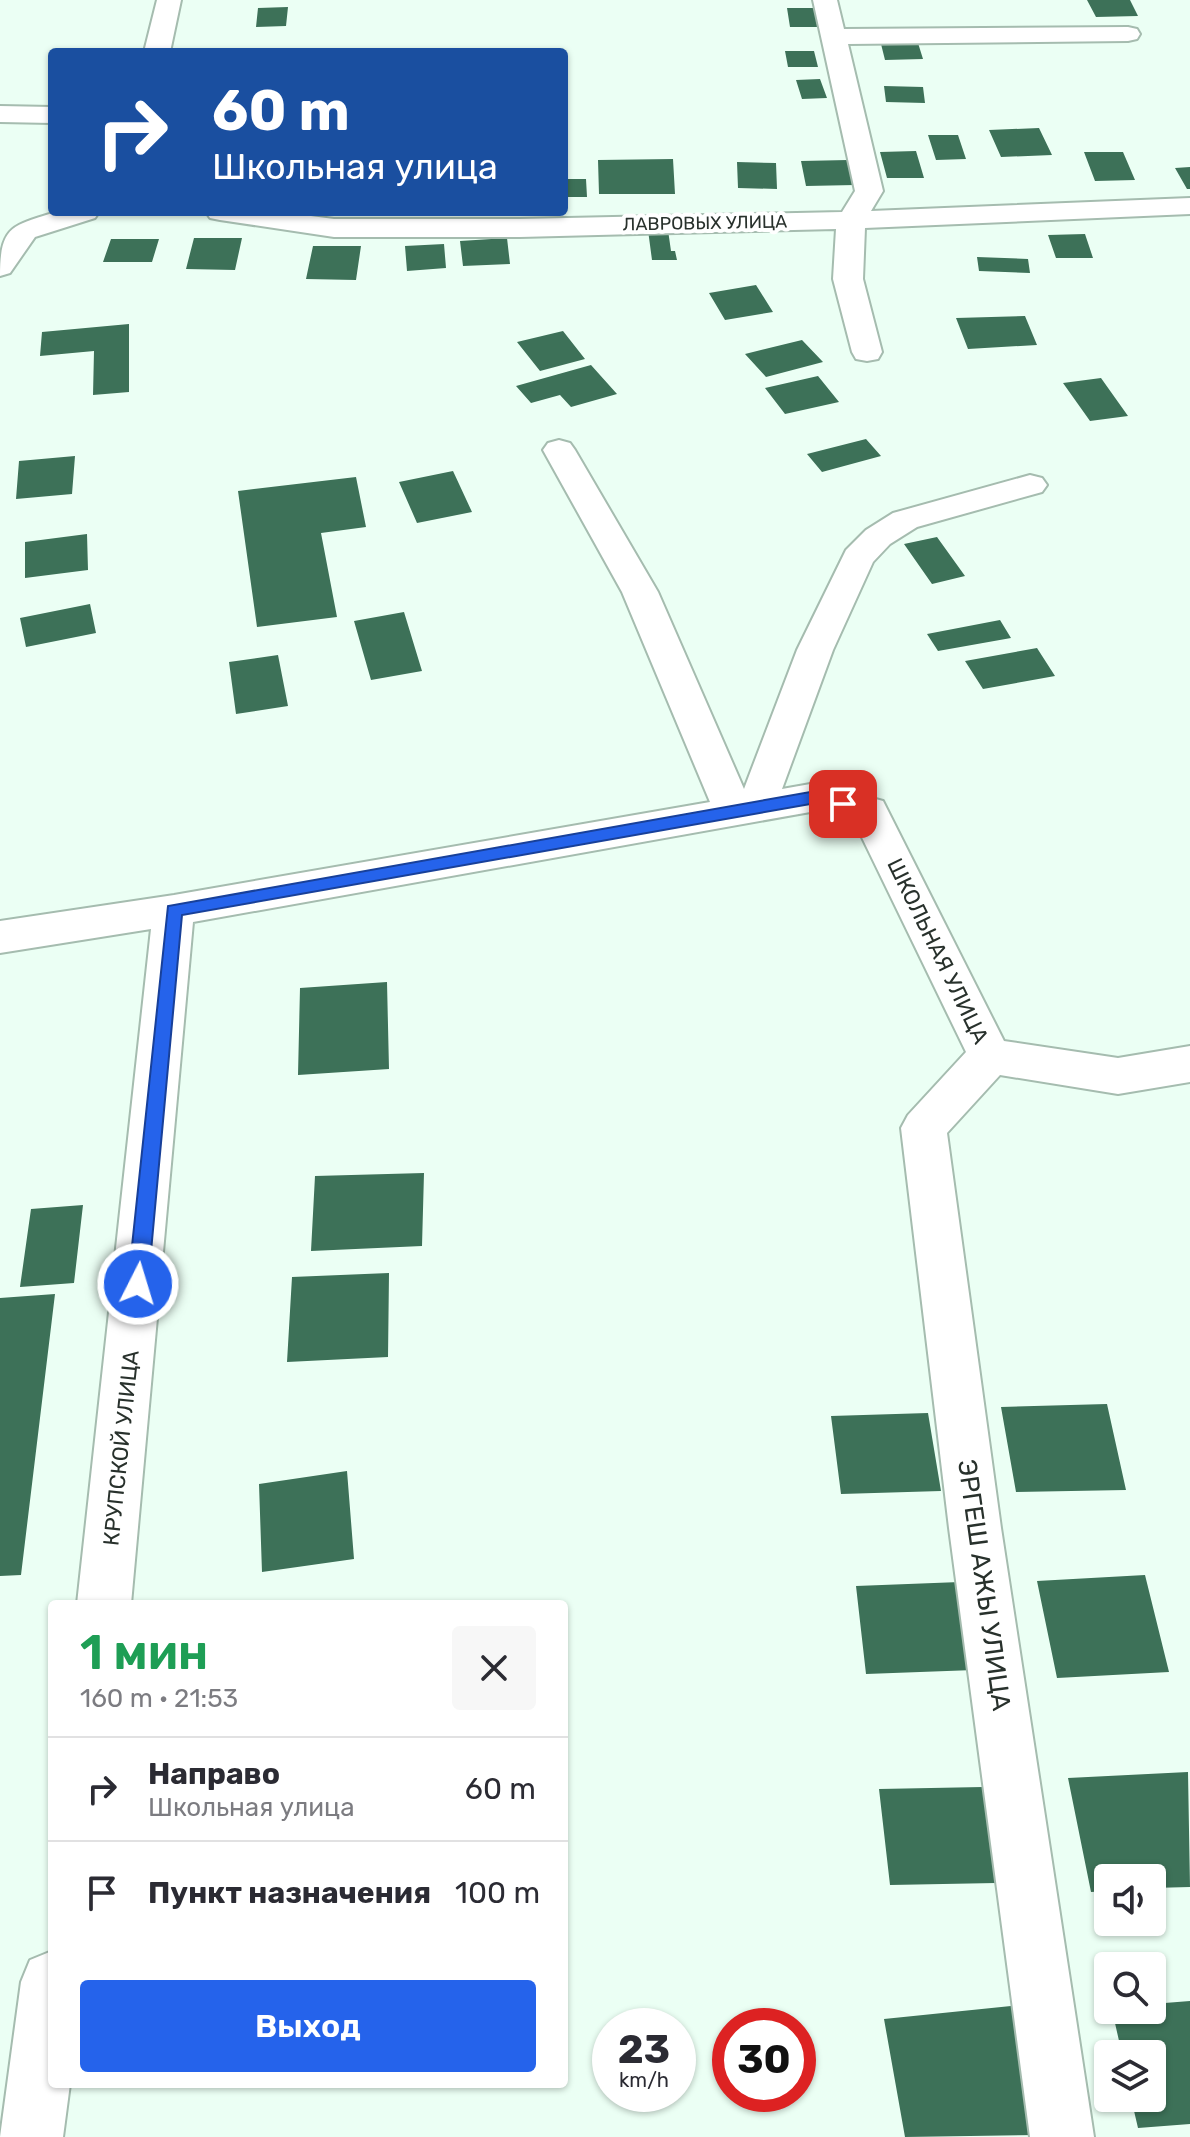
<!DOCTYPE html>
<html lang="ru">
<meta charset="utf-8">
<style>
body{margin:0;font-family:Rubik,sans-serif;background:#f7f7f7;color:#2b2b33;height:100vh;display:flex;flex-direction:column;font-size:30px;white-space:nowrap}
*{box-sizing:border-box;margin:0}
p{font-size:26px;color:#7c7c81}
.icon{flex:none;width:44px;height:44px;fill:none;stroke:currentColor;stroke-width:2;stroke-linecap:round;stroke-linejoin:round}
.map{position:relative;flex:1;overflow:hidden}
.panel{position:absolute;left:48px;top:1600px;width:520px;height:488px;display:flex;flex-direction:column;background:#fff;border-radius:8px;box-shadow:0 2px 6px #0004}
.panel>*{flex:none}
.guide{position:absolute;left:48px;top:48px;width:520px;height:168px;border-radius:8px;box-shadow:0 2px 6px #0004;background:#1a4fa0;color:#fff;overflow:hidden}
.fabs{position:absolute;left:1094px;top:1864px;display:grid;gap:16px}
.fabs a{display:grid;place-items:center;width:72px;height:72px;border-radius:8px;background:#fff;box-shadow:0 2px 6px #0004;font-size:40px}
.speed{position:absolute;left:592px;top:2008px;display:flex;gap:16px;font-size:40px;font-weight:700;text-align:center}
.speed>*{display:grid;place-content:center;width:104px;height:104px;border-radius:50%;background:#fff;box-shadow:0 2px 6px #0004;line-height:1}
.speed small{font-size:20px;font-weight:400}
.speed .limit{border:12px solid #d22;background:#fff;color:#111}
.pin{position:absolute;display:grid;place-items:center;width:68px;height:68px;color:#fff;margin:-34px;border-radius:16px;box-shadow:0 4px 12px #0006}
.me{position:absolute;width:88px;margin:-44px;rotate:5deg;stroke-linejoin:round;filter:drop-shadow(0 0 6px #0008)}
.turn{display:flex;align-items:center;gap:28px;height:168px;padding:0 32px;font-size:36px}
.turn .icon{width:104px;height:104px;stroke-width:2.5}
.turn b{display:block;font-size:56px;line-height:68px}
.round{display:grid;place-items:center;flex:none;width:84px;height:84px;border-radius:8px;background:#f7f7f7}
.summary{display:flex;align-items:center;justify-content:space-between;height:136px;padding:0 32px}
h1{font-size:48px;font-weight:600;line-height:60px;color:#1e9e55}
.button{display:flex;gap:16px;margin-top:auto;padding:16px 32px}
.button a{flex:1;height:92px;border-radius:8px;background:#2563eb;color:#fff;font-size:32px;font-weight:600;line-height:92px;text-align:center}
ul{padding:0;list-style:none}
li{display:flex;align-items:center;gap:24px;height:104px;padding:0 32px;border-top:2px solid #e1e1e2}
li div{flex:1}
li b{display:block;font-size:30px}
li em{font-style:normal}
.map>svg:first-child{display:block}
.building{fill:#3d7158}
.lines{fill:none;stroke-linecap:round;stroke-linejoin:round}
.street-casing{stroke:#a5bcaf;stroke-width:4}
.street{fill:#fff;fill-rule:evenodd}
.route{fill:#2563eb;stroke:#184099;stroke-width:2}
.labels{text-anchor:middle;dominant-baseline:central;stroke-width:8;stroke-linejoin:round;paint-order:stroke}
.far-street-label{font-size:18px;fill:#28312c;stroke:#fff}
.street-label{font-size:22px;fill:#28312c;stroke:#fff}
.near-street-label{font-size:26px;fill:#28312c;stroke:#fff}
</style>
<div class="map">
<svg width="1190" height="2137" viewBox="0 0 1190 2137">
<rect width="100%" height="100%" fill="#ebfff4"/>
<!-- building -->
<path class="building" d="M1087,0h43l8,16 -42,1z
M288,7l-2,19 -30,1 2,-19z
M787,8h29l4,19h-30z
M918,43l5,16 -38,1 -4,-16z
M785,51h29l4,16h-30z
M820,79l7,19 -25,1 -6,-19z
M884,86l39,1 2,16 -39,-1z
M1039,128l13,27 -51,2 -12,-27z
M928,135h30l8,24 -30,1z
M916,151l8,27h-37l-7,-26z
M1084,152h39l12,28 -40,1z
M673,159l2,35h-76l-1,-34z
M848,160l7,25 -49,1 -5,-25z
M737,162l39,1 1,26 -39,-1z
M1190,167v22h-3l-12,-21z
M564,179h22l1,18h-23z
M648,230h20l3,21h4l2,9h-25z
M1085,234l8,24h-37l-8,-23z
M194,238h48l-7,32 -49,-1z
M507,238l3,26 -47,2 -3,-25z
M111,239h48l-7,23h-49z
M444,244l2,24 -39,3 -2,-25z
M313,246h48l-5,34 -50,-1z
M977,257l51,2 2,14 -51,-2z
M756,285l17,27 -48,8 -16,-27z
M1025,316l12,29 -69,4 -12,-31z
M129,324v68l-36,3 1,-44 -54,5 2,-24z
M563,331l22,28 -45,12 -23,-29z
M802,340l21,22 -57,15 -21,-23z
M591,365l26,29 -46,13 -11,-12 -29,8 -15,-17z
M818,376l21,26 -54,12 -20,-26z
M1101,378l27,38 -38,5 -27,-38z
M866,439l15,17 -59,16 -15,-18z
M75,456l-3,38 -56,5 3,-38z
M453,471l19,41 -55,11 -18,-41z
M356,477l10,50 -45,6 16,84 -80,10 -19,-136z
M87,534l1,36 -63,8v-36z
M937,537l28,39 -33,8 -28,-40z
M90,604l6,29 -70,14 -6,-29z
M404,612l18,59 -51,9 -17,-59z
M1000,620l11,18 -73,13 -11,-17z
M1037,648l18,28 -72,13 -18,-28z
M278,655l10,51 -52,8 -7,-52z
M387,982l2,87 -91,6 2,-87z
M424,1173l-2,73 -111,5 4,-75z
M83,1205l-9,78 -54,4 11,-78z
M389,1273l-1,84 -101,5 5,-85z
M55,1294l-34,281 -21,1v-278z
M1107,1404l19,86 -110,2 -15,-85z
M928,1413l13,78 -100,3 -10,-78z
M347,1471l7,88 -92,13 -3,-88z
M1145,1575l24,97 -112,6 -20,-97z
M960,1582l14,88 -108,4 -10,-88z
M1188,1772l2,115 -38,1v-10h-44v13l-17,1 -23,-114z
M983,1787l13,96 -106,2 -11,-96z
M1190,2001v123l-52,4 -7,-30h21v-44h-30l-10,-44h40v-6z
M1011,2006l28,129 -134,2 -21,-118z"/>
<g class="lines">
<defs>
<path id="street" d="M157,0h24l-11,52h-26z
M813,0h24l7,29 284,-2 9,2 3,5 -3,5 -9,2 -280,3 35,147 -12,20 319,-13v16l-325,14 -2,51 19,73 -4,7 -11,2 -11,-2 -4,-7 -19,-73 3,-50 -316,8h-186l-114,-17 -10,-2 -4,-6h74l54,7h186l322,-7 13,-21z
M0,106l52,1v16l-52,-1z
M56,212h43l-4,6 -60,19 -25,36 -10,3c0,-51 12,-50 56,-64z
M559,440l11,3 5,7 83,142 86,197 53,-139 49,-100 20,-20 27,-17 137,-38 12,3 5,7 -5,7 -125,35 -27,17 -17,18 -40,88 -51,139 34,-6 67,18 121,240 114,17 72,-12v36l-72,12 -118,-19 -53,58 54,395 93,609h-64l-81,-609 -48,-400 7,-13 58,-63 -112,-231 -38,-10 -623,111 -62,682h-54l74,-675 -151,24v-32l174,-26 536,-93 -88,-210 -79,-142 5,-7z
M52,1951v133h18l-7,53h-63l21,-155 9,-22z"/>
</defs>
<!-- street casing -->
<use href="#street" class="street-casing"/>
<!-- street -->
<use href="#street" class="street"/>
</g>
<!-- route -->
<path class="route" d="M816,791l32,9 3,4 -8,6 -27,-7 -634,112 -34,369 -3,7 -7,2 -7,-2 -3,-7 40,-378z"/>
<g class="labels">
<!-- far-street labels -->
<g class="far-street-label">
<text transform="translate(705 223) rotate(-1)">ЛАВРОВЫХ УЛИЦА</text>
</g>
<!-- street labels -->
<g class="street-label">
<text transform="translate(938 951) rotate(64)">ШКОЛЬНАЯ УЛИЦА</text>
<text transform="translate(121 1448) rotate(-84)">КРУПСКОЙ УЛИЦА</text>
</g>
<!-- near-street labels -->
<g class="near-street-label">
<text transform="translate(984 1585) rotate(82)">ЭРГЕШ АЖЫ УЛИЦА</text>
</g>
</g>
</svg>
<div class="fabs">
<a><svg class="icon" aria-label="sound" viewBox="0 0 24 24"><path d="M4 9h4l5-4v14l-5-4H4zM17 9q2 3 0 6"/></svg></a>
<a><svg class="icon" aria-label="search" viewBox="0 0 24 24"><circle cx="10" cy="10" r="6"/><path d="M15 15l6 6"/></svg></a>
<a><svg class="icon" aria-label="layers" viewBox="0 0 24 24"><path d="M12 4l9 5-9 5-9-5zM3 14l9 5 9-5"/></svg></a>
</div>
<div class="speed"><div>23<small>km/h</small></div><div class="limit">30</div></div>
<div class="pin" style="left:843px;top:804px;background:#d93025"><svg class="icon" aria-label="arrive" viewBox="0 0 24 24"><path d="M6 21V4h12l-3 4 3 4H6"/></svg></div>
<svg class="me" style="left:138px;top:1284px" viewBox="-20 -20 40 40"><circle r="17" fill="#2563eb" stroke="#fff" stroke-width="3"/><path d="M0-11L8 9 0 5-8 9z" fill="#fff"/></svg>
<div class="guide">
<div class="turn"><svg class="icon" aria-label="right" viewBox="0 0 24 24"><path d="M7 20v-9h11M14 6l5 5-5 5"/></svg><div><b>60 m</b>Школьная улица</div></div>
</div>
<section class="panel">
<div class="summary"><div><h1>1 мин</h1><p>160 m · 21:53</p></div><a class="round"><svg class="icon" aria-label="close" viewBox="0 0 24 24"><path d="M6 6l12 12M18 6L6 18"/></svg></a></div>
<ul>
<li><svg class="icon" aria-label="right" viewBox="0 0 24 24"><path d="M7 20v-9h11M14 6l5 5-5 5"/></svg><div><b>Направо</b><p>Школьная улица</p></div><em>60 m</em></li>
<li><svg class="icon" aria-label="arrive" viewBox="0 0 24 24"><path d="M6 21V4h12l-3 4 3 4H6"/></svg><div><b>Пункт назначения</b></div><em>100 m</em></li>
</ul>
<div class="button"><a>Выход</a></div>
</section>
</div>
